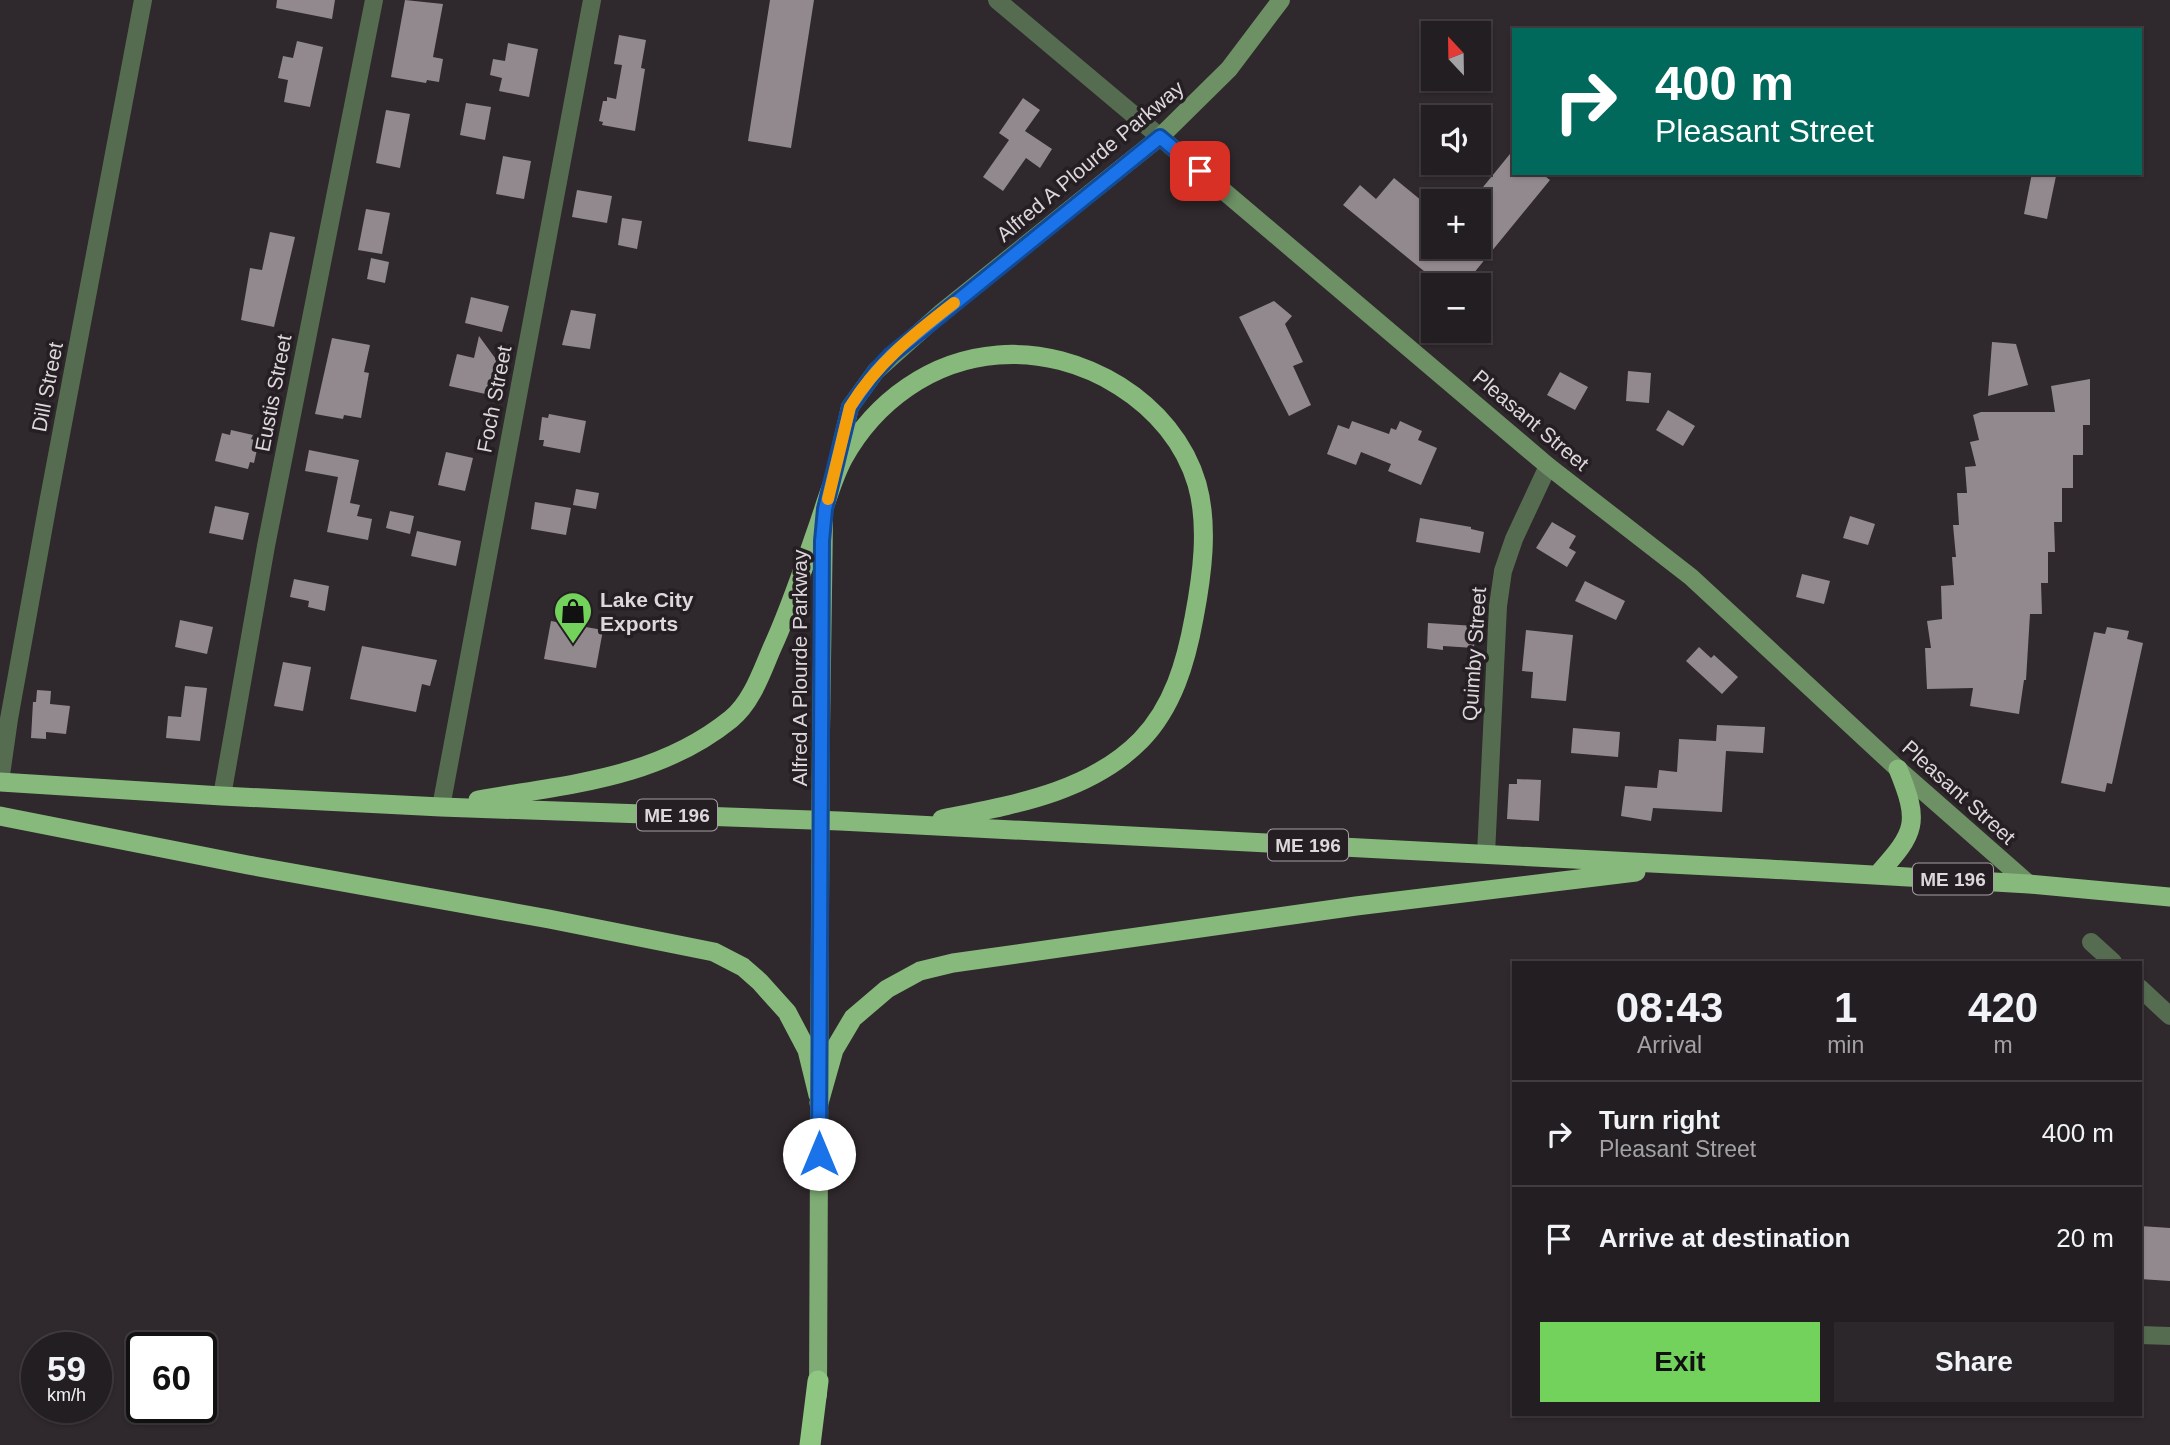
<!DOCTYPE html>
<meta charset="utf-8">
<style>
body{margin:0;font-family:Arial,sans-serif;background:#2b272a;color:#f1f3f6;height:100vh;display:flex;flex-direction:column;font-size:26px;white-space:nowrap}
*{box-sizing:border-box;margin:0}
p{font-size:23px;color:#a3a2a5}
.icon{flex:none;width:38px;height:38px;fill:none;stroke:currentColor;stroke-width:2;stroke-linecap:round;stroke-linejoin:round}
.map{position:relative;flex:1;overflow:hidden}
.sheet{position:absolute;left:1512px;top:961px;width:630px;height:455px;display:flex;flex-direction:column;background:#231e21;border-radius:0px;box-shadow:0 2px 5px #0004,0 0 0 2px #403c3f}
.sheet>*{flex:none}
.guide{position:absolute;left:1512px;top:28px;width:630px;height:147px;border-radius:0px;box-shadow:0 2px 5px #0004,0 0 0 2px #403c3f;background:#00695c;color:#fff;overflow:hidden}
.needle{width:46px;rotate:338deg}
.controls{position:absolute;left:1421px;top:21px;display:grid;gap:14px}
.controls a{display:grid;place-items:center;width:70px;height:70px;border-radius:0px;background:#231e21;box-shadow:0 2px 5px #0004,0 0 0 2px #403c3f;font-size:35px}
.speed{position:absolute;left:21px;top:1332px;display:flex;gap:14px;font-size:35px;font-weight:700;text-align:center}
.speed>*{display:grid;place-content:center;width:91px;height:91px;border-radius:50%;background:#231e21;box-shadow:0 2px 5px #0004,0 0 0 2px #403c3f;line-height:1}
.speed small{font-size:18px;font-weight:400}
.speed .limit{border:4px solid #111;border-radius:10px;background:#fff;color:#111}
.pin{position:absolute;display:grid;place-items:center;width:60px;height:60px;color:#fff;margin:-30px;border-radius:14px;box-shadow:0 4px 10px #0006}
.me{position:absolute;width:77px;margin:-38px;rotate:0deg;stroke-linejoin:round;filter:drop-shadow(0 0 5px #0008)}
.turn{display:flex;align-items:center;gap:24px;height:147px;padding:0 28px;font-size:32px}
.turn .icon{width:91px;height:91px;stroke-width:2.5}
.turn b{display:block;font-size:49px;line-height:60px}
.eta{display:flex;justify-content:space-evenly;align-items:center;height:119px;text-align:center}
.eta b{font-size:42px;font-weight:800;line-height:49px}
.action{display:flex;gap:14px;margin-top:auto;padding:14px 28px}
.action a{flex:1;height:80px;border-radius:0px;background:#73d25c;color:#111;font-size:28px;font-weight:800;line-height:80px;text-align:center}
.action a+a{background:#2b272a;color:#f1f3f6}
ul{padding:0;list-style:none}
li{display:flex;align-items:center;gap:21px;height:105px;padding:0 28px;border-top:2px solid #403c3f}
li div{flex:1}
li b{display:block;font-size:26px}
li em{font-style:normal}
.map>svg:first-child{display:block}
.building{fill:#92898e}
.lines{fill:none;stroke-linecap:round;stroke-linejoin:round}
.minor{stroke:#556c51;stroke-width:18}
.tertiary{stroke:#556c51;stroke-width:18}
.secondary{stroke:#6d9065;stroke-width:18}
.primary{stroke:#7eac74;stroke-width:18}
.trunk{stroke:#86b97b;stroke-width:19}
.motorway{stroke:#8ec682;stroke-width:21}
.primary-bridge{stroke:#7eac74;stroke-width:18}
.route-casing{stroke:#114b97;stroke-width:18}
.route{stroke:#1a73e8;stroke-width:12}
.slow{stroke:#f59e0b;stroke-width:12}
.labels{text-anchor:middle;dominant-baseline:central;stroke-width:7;stroke-linejoin:round;paint-order:stroke}
.shield{fill:#251e22;stroke:#a5a0a3;stroke-width:2}
.shield-label{font-size:19px;font-weight:bold;fill:#dcd7da}
.street-label{font-size:21px;fill:#dcd7da;stroke:#251e22}
.poi-label{font-size:21px;font-weight:bold;fill:#dcd7da;stroke:#251e22;text-anchor:start}
</style>
<div class="map">
<svg width="2170" height="1445" viewBox="0 0 2170 1445">
<rect width="100%" height="100%" fill="#2f282c"/>
<!-- building -->
<path class="building" d="M277,0h58l-3,19 -56,-11z
M405,0l38,4 -10,53 10,2 -4,23 -12,-2 -1,3 -35,-6z
M770,0h44l-23,148 -43,-7z
M619,35l27,5 -5,28 4,1 -10,62 -33,-6 1,-3 -4,-1 4,-20h4v-4l9,2 6,-34 -8,-1z
M297,41l26,6 -13,60 -26,-5 4,-22 -10,-2 5,-22 10,2z
M508,43l30,6 -9,48 -30,-6 3,-13 -12,-3 3,-16 12,2z
M1023,98l17,12 -15,21 27,18 -12,19 -14,-10 -23,33 -20,-14 26,-37 -10,-7z
M466,103l25,4 -6,33 -25,-5z
M386,110l24,4 -10,54 -24,-5z
M1514,149v24h27l9,7 -86,105h-23l-98,-80 17,-20 16,14 18,-21 39,32v37h46v-55z
M503,156l28,5 -7,38 -28,-5z
M2032,173l24,3 -9,43 -23,-5z
M577,190l35,6 -5,27 -35,-6z
M366,209l24,4 -8,41 -24,-4z
M622,218l20,3 -5,28 -19,-4z
M270,232l25,5 -21,90 -33,-7 9,-52 12,2z
M371,258l18,4 -4,21 -18,-4z
M471,297l38,9 -7,26 -37,-9z
M1274,301l18,15 -7,8 18,38 -10,4 18,39 -22,11 -50,-99z
M571,310l25,4 -6,35 -28,-4z
M479,336l19,26 -8,33 -41,-9 8,-32 17,4z
M332,338l38,7 -6,27 5,1 -8,45 -17,-3 -1,4 -28,-5z
M1992,342l24,2 12,41 -40,11z
M1628,371l23,2 -2,30 -23,-2z
M1560,372l28,15 -13,23 -28,-15z
M2090,379v46h-7v30h-10v33h-11v34h-8l1,30h-7v31h-7l1,31h-12l-4,66h-2l-5,34 -49,-8 3,-18 -46,1 -2,-41h6l-4,-27 15,-2 -1,-33 13,-1 -2,-28h4l-3,-32h6l-2,-32h10l-2,-26 11,-1 -6,-24 9,-2 -6,-25 8,-3h74l-4,-26z
M1668,410l27,16 -12,20 -27,-16z
M549,414l37,7 -6,32 -37,-7 1,-6h-5l3,-23 6,1z
M1352,421l37,13 2,-6 5,2 4,-9 22,10 -4,9 19,8 -16,37 -33,-14 3,-7 -30,-12 -5,13 -29,-11 11,-29 11,4z
M231,430l22,5 -2,4 3,1v4l4,1 -4,18 -4,-1 -2,7 -33,-8 7,-28 8,2z
M309,450l50,10 -9,43 10,2 -3,11 15,3 -4,21 -41,-8 11,-55 -33,-6z
M446,452l27,6 -8,33 -27,-6z
M576,489l23,4 -3,16 -23,-4z
M535,502l36,6 -5,27 -35,-6z
M215,506l34,7 -6,27 -34,-7z
M390,511l24,5 -4,18 -24,-6z
M1850,516l25,8 -7,21 -25,-7z
M1420,518l51,9v2l13,3 -4,21 -64,-11z
M1552,522l24,14 -7,12 7,4 -9,15 -31,-19z
M417,531l44,10 -5,25 -45,-10z
M1802,574l28,7 -6,23 -28,-7z
M294,579l35,7 -4,25 -17,-4 1,-6 -19,-4z
M1585,581l40,20 -9,19 -41,-19z
M180,620l33,7 -6,27 -32,-7z
M551,621l52,9 -7,38 -52,-9z
M1428,623l47,3 -1,22 -31,-2v4l-16,-2z
M2107,627l22,4 -2,8 16,4 -31,141 -5,-1 -2,9 -44,-9 33,-151 11,2z
M1526,630l47,5 -7,66 -35,-3 2,-26 -11,-1z
M362,646l75,14 -7,26 -8,-2 -6,28 -66,-13z
M1699,647l12,11 3,-3 24,22 -16,17 -36,-33z
M283,662l28,5 -8,44 -29,-5z
M185,686l22,2 -7,53 -34,-3 2,-22 13,1z
M37,690l14,1 -1,13 20,2 -4,28 -20,-2v7l-15,-1 2,-36h3z
M1717,725l48,2 -2,26 -37,-2 -4,61 -69,-4 -2,13 -30,-5 4,-30 32,2 2,-18 18,2 2,-33 37,2z
M1573,728l47,4 -2,25 -47,-4z
M1517,779l24,1 -2,41 -32,-2 2,-35h8z
M2140,1226l30,2v53l-30,-2z"/>
<g class="lines">
<!-- minor -->
<path class="minor" d="M0,782l9,-63 39,-216 95,-503
M222,796l44,-250 108,-546
M441,807l151,-807
M1486,854l12,-248 5,-35 11,-32 34,-73
M2091,942l22,20
M2140,988l30,28
M2140,1335l30,1"/>
<!-- tertiary -->
<path class="tertiary" d="M997,0l163,137"/>
<!-- secondary -->
<path class="secondary" d="M1160,137l388,329 143,111 207,192 131,115
M836,467l14,-60 26,-36 66,-59 218,-175 69,-68 52,-69"/>
<!-- primary -->
<path class="primary" d="M821,731l3,-208
M818,1395l2,-483"/>
<!-- trunk -->
<path class="trunk" d="M0,782l222,14 219,11 399,14 928,48 261,15 141,13
M478,800c90,-16 179,-21 253,-81 21,-17 31,-48 41,-71 18,-39 31,-79 45,-119 8,-23 15,-49 26,-70 32,-58 89,-99 155,-104 83,-7 175,47 199,129 12,42 5,92 -3,134 -8,44 -21,89 -53,122 -52,53 -130,65 -199,79
M0,816l248,49 301,54 165,33 29,15 17,15 27,30 20,38 11,45
M1878,874c38,-42 42,-51 20,-105
M819,1103l15,-53 19,-32 34,-29 33,-18 33,-8 403,-57 280,-34"/>
<!-- motorway -->
<path class="motorway" d="M810,1445l8,-64"/>
<!-- primary-bridge -->
<path class="primary-bridge" d="M820,912l1,-181"/>
</g>
<g class="lines">
<defs>
<path id="route" d="M819,1154l3,-613 3,-32 25,-102 26,-36 15,-16 269,-218 40,34"/>
</defs>
<!-- route casing -->
<use href="#route" class="route-casing"/>
<!-- route -->
<use href="#route" class="route"/>
<!-- slow -->
<path class="slow" d="M828,499l22,-92c26,-43 65,-74 104,-104"/>
</g>
<!-- icons -->
<defs>
<symbol id="shop-pin" viewBox="-11 -11 22 30"><path d="M0 17L-7.5 6A9.5 9.5 0 1 1 7.5 6Z" fill="#73d25c" stroke="#251e22"/><path d="M-5-2.5h2.3a2.7 3.5 0 0 1 5.4 0H5L5.5 6h-11ZM-1.5-2.5h3a1.5 2.3 0 0 0-3 0Z" fill="#111"/></symbol>
</defs>
<g fill-rule="evenodd">
<use href="#shop-pin" x="551" y="589" width="44" height="60"/>
</g>
<g class="labels">
<!-- shield labels -->
<g class="shield">
<rect x="637" y="799.5" width="80" height="31" rx="5"/>
<rect x="1268" y="829.5" width="80" height="31" rx="5"/>
<rect x="1913" y="863.5" width="80" height="31" rx="5"/>
</g>
<g class="shield-label">
<text x="677" y="815">ME 196</text>
<text x="1308" y="845">ME 196</text>
<text x="1953" y="879">ME 196</text>
</g>
<!-- street labels -->
<g class="street-label">
<text transform="translate(1090 161) rotate(-40)">Alfred A Plourde Parkway</text>
<text transform="translate(47 387) rotate(-79)">Dill Street</text>
<text transform="translate(273 393) rotate(-79)">Eustis Street</text>
<text transform="translate(494 399) rotate(-79)">Foch Street</text>
<text transform="translate(1531 420) rotate(40)">Pleasant Street</text>
<text transform="translate(1474 654) rotate(-86)">Quimby Street</text>
<text transform="translate(799 668) rotate(-90)">Alfred A Plourde Parkway</text>
<text transform="translate(1959 792) rotate(42)">Pleasant Street</text>
</g>
<!-- poi labels -->
<g class="poi-label">
<text x="600" y="599">Lake City<tspan x="600" dy="24">Exports</tspan></text>
</g>
</g>
</svg>
<div class="controls">
<a><svg class="needle" viewBox="-14 -14 28 28"><path d="M0-13l5 13h-10z" fill="#e53935"/><path d="M0 13l5-13h-10z" fill="#a3a2a5"/></svg></a>
<a><svg class="icon" aria-label="sound" viewBox="0 0 24 24"><path d="M4 9h4l5-4v14l-5-4H4zM17 9q2 3 0 6"/></svg></a>
<a>+</a>
<a>−</a>
</div>
<div class="speed"><div>59<small>km/h</small></div><div class="limit">60</div></div>
<div class="pin" style="left:1200px;top:171px;background:#d93025"><svg class="icon" aria-label="arrive" viewBox="0 0 24 24"><path d="M6 21V4h12l-3 4 3 4H6"/></svg></div>
<svg class="me" style="left:819px;top:1154px" viewBox="-20 -20 40 40"><circle r="19" fill="#fff"/><path d="M0-13L10 11 0 6-10 11z" fill="#1a73e8"/></svg>
<div class="guide">
<div class="turn"><svg class="icon" aria-label="right" viewBox="0 0 24 24"><path d="M7 20v-9h11M14 6l5 5-5 5"/></svg><div><b>400 m</b>Pleasant Street</div></div>
</div>
<section class="sheet">
<div class="eta">
<div><b>08:43</b><p>Arrival</p></div>
<div><b>1</b><p>min</p></div>
<div><b>420</b><p>m</p></div>
</div>
<ul>
<li><svg class="icon" aria-label="right" viewBox="0 0 24 24"><path d="M7 20v-9h11M14 6l5 5-5 5"/></svg><div><b>Turn right</b><p>Pleasant Street</p></div><em>400 m</em></li>
<li><svg class="icon" aria-label="arrive" viewBox="0 0 24 24"><path d="M6 21V4h12l-3 4 3 4H6"/></svg><div><b>Arrive at destination</b></div><em>20 m</em></li>
</ul>
<div class="action"><a>Exit</a><a>Share</a></div>
</section>
</div>
